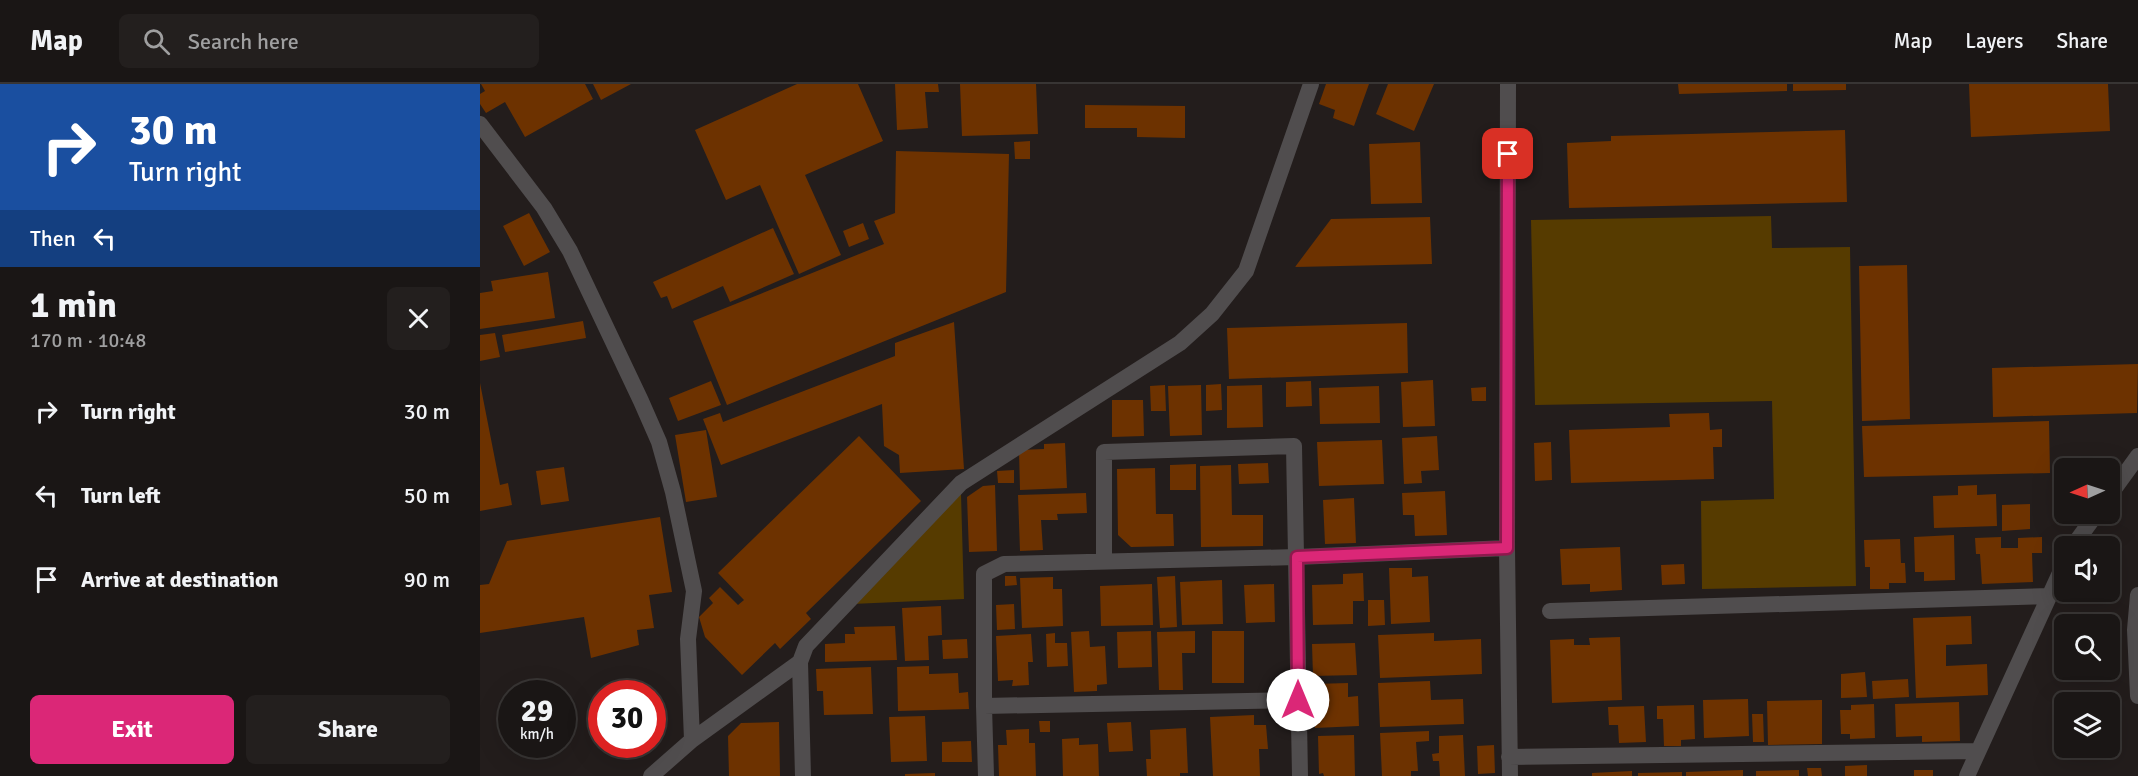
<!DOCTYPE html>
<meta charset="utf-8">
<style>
body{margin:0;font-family:Signika,sans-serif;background:#231f1e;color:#f1f3f6;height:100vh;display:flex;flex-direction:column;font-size:22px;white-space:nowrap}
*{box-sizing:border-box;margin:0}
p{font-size:20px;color:#9f9fa0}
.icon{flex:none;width:33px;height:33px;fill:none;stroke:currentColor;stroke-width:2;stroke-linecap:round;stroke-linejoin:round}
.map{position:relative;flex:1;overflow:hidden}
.sheet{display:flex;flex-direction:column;background:#1a1615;width:480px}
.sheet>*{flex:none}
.guide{background:#1a4fa0;color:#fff;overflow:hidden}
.needle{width:39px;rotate:267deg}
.fabs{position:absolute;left:1574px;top:374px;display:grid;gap:12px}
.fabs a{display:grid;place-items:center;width:66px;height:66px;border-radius:9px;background:#1a1615;box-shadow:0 6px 24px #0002,0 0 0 2px #383534;font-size:30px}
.speed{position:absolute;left:18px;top:596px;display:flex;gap:12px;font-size:30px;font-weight:700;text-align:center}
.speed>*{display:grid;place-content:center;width:78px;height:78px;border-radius:50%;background:#1a1615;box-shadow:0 6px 24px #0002,0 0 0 2px #383534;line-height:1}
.speed small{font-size:15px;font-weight:400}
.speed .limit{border:9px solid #d22;background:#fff;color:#111}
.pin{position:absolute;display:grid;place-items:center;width:51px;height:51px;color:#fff;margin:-26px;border-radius:12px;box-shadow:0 3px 9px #0006}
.me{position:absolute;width:66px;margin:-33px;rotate:0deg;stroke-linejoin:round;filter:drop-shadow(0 0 4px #0008)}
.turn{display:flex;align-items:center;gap:21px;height:126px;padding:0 30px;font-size:27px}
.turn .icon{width:78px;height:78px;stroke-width:2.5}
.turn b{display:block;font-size:42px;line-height:51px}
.then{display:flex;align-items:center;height:57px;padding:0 30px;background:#0003;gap:12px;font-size:22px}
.round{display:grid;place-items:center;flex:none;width:63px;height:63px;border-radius:9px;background:#231f1e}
.head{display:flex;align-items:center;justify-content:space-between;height:102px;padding:0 30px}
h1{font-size:36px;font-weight:700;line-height:45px}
.cta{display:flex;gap:12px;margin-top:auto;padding:12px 30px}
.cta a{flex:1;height:69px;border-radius:9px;background:#db2777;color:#fff;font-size:24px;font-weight:700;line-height:69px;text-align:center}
.cta a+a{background:#231f1e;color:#f1f3f6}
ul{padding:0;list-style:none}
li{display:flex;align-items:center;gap:18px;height:84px;padding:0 30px}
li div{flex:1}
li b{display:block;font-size:22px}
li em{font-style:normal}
header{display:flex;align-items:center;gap:36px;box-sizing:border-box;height:84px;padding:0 30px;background:#1a1615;border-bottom:2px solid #383534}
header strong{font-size:28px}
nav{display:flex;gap:33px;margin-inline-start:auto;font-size:21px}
.search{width:420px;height:54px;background:#231f1e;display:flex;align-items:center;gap:15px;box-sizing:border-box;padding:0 21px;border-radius:9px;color:#9f9fa0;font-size:22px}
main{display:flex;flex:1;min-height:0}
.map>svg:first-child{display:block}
.green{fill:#563b00}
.building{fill:#6d3200}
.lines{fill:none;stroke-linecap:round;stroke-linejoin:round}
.minor{stroke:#504d4e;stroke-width:16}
.route-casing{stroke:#8e194d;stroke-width:15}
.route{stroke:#db2777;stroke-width:10}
</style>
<header>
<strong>Map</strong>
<div class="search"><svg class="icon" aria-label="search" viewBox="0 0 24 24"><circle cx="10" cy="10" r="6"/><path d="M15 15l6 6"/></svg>Search here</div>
<nav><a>Map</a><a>Layers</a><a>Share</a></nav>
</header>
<main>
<section class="sheet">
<div class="guide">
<div class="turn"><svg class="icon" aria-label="right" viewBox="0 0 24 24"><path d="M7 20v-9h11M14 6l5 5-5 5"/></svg><div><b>30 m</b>Turn right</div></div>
<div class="then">Then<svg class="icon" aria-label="left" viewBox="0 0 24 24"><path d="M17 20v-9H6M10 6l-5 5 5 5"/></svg></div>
</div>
<div class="head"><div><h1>1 min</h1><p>170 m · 10:48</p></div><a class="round"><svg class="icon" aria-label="close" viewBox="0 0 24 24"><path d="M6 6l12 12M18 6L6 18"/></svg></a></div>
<ul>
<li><svg class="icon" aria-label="right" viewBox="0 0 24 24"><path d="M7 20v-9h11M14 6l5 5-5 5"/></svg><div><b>Turn right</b></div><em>30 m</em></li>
<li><svg class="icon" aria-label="left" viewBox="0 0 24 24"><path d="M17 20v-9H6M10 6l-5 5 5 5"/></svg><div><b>Turn left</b></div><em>50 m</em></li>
<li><svg class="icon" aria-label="arrive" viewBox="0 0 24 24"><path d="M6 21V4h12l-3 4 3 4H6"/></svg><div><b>Arrive at destination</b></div><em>90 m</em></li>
</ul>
<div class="cta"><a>Exit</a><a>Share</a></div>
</section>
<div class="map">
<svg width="1658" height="692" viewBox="0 0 1658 692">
<rect width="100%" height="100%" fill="#231d1c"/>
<!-- green -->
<path class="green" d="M1291,132l1,32 78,-1 6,339 -154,3 -1,-88 73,-2 -2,-98 -237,4 -4,-185z
M481,410l3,105 -112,5z"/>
<!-- building -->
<path class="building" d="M1,0h104l8,15 -68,38 -20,-35 -19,11 -6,-9v-10l5,-3z
M113,0h38l-30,16z
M317,0h61l25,57 -78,34 36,80 -42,19 -39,-89 -34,15 -31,-70z
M415,0h43l1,8h-14l3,36 -31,2z
M480,0h76l2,50 -76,2z
M846,0h43l-15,42 -21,-8 2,-8 -16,-6z
M908,0h46l-20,47 -38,-17z
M1198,0h109v7l-108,3z
M1313,0h53v6l-53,1z
M1489,0h139l2,47 -139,6z
M605,21l100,1v32l-48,-1v-9h-52z
M1365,46l2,72 -278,6 -2,-65 44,-2v-5z
M550,57v18h-15l-1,-17z
M940,58l2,61 -51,1 -2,-60z
M416,67l113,3 -3,138 -279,113 -34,-84 191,-77 -10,-23 21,-8z
M49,129l21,39 -26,14 -21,-40z
M950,133l2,47 -137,3 36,-48z
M383,139l6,16 -20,8 -6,-16z
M293,144l21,46 -64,28 -7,-16 -51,23 -5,-13 -6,2 -8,-16z
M1427,181l3,154 -48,2 -3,-155z
M68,188l7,46 -75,11v-36l13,-2 -2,-10z
M103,237l3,17 -81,14 -3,-17z
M474,238l10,147 -64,4 -1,-18 -15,-9 -2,-42 -161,61 -18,-46 17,-6 3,9 172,-66v-13z
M927,239l1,50 -179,6 -2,-51z
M15,249l5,24 -20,4v-26z
M1658,280l-1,49 -144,4 -1,-49z
M953,296l2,46 -32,1 -2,-45z
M231,297l10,24 -43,16 -9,-23z
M831,297l1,25 -26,1v-25z
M0,299l20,102 8,-2 4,22 -32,6z
M741,300l1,26 -16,1v-26z
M685,301l1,26h-15l-1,-25z
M721,301l1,50 -32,1 -2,-50z
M782,301l1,42 -36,1v-42z
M899,302l1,37 -60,1 -1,-36z
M1006,303v14h-14l-1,-13z
M632,316h31l1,36 -32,1z
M1229,329l1,17 12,-1v18h-9l1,32 -143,4 -2,-53 101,-3 -1,-13z
M1569,337l1,52 -186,4 -2,-51z
M226,346l11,67 -31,5 -11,-67z
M379,352l62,65 -115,112 5,6 -31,30 -5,-6 -33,32 -37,-38 -6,-20 14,-14 -4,-5 11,-11 18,18 6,-5 -26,-27z
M957,352l2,34 -18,1 1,12 -18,1 -2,-46z
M902,356l2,44 -65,2 -2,-44z
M1071,358l1,38 -17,1 -1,-38z
M585,359l2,45 -47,2 -1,-40 25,-1v-5z
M788,379l1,20 -30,1 -1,-20z
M716,380v26h-26v-25z
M751,381l1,50h31v31l-62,1 -1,-81z
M84,383l5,34 -28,4 -5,-34z
M675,384l1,46h17l1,32 -43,1 -13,-12 -1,-66z
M534,386v13h-16l-1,-12z
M515,401l2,66 -28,1 -2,-55 16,-11z
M1497,401v10l19,-1 1,32 -63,2 -1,-32 25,-1v-9z
M965,407l2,44 -32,1 -1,-21h-11l-1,-22z
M606,409l1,20 -30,1 1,6h-17l2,30 -23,1 -2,-56z
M874,414l2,45 -31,1 -2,-44z
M1550,420v25l-28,2v-26z
M180,433l12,75 -23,3 5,33 -17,2 2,15 -48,13 -7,-41 -104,16v-48l9,-1 18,-43z
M1474,451l1,45 -31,1v-9h-9l-1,-35z
M1521,453v11h17v-10l24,-1v16h-10l1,29 -51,2 -2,-30h-4l-1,-16z
M1420,455l1,24h4l1,20h-17v6h-19v-22h-5l-1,-27z
M1140,463l2,43 -32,2v-8l-28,1 -2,-36z
M1204,480l1,20 -23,1 -1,-20z
M909,484h23v9l16,-1 2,46 -39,2z
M883,489l1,28h-11v23l-40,1 -1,-40 31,-1v-10z
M525,492h11l1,9 -12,1z
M695,492l2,51 -17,1 -3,-51z
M573,493v12h9l1,37 -41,2 -2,-50z
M742,496l1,44 -41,1 -2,-43z
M672,500l1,41 -52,1 -1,-40z
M794,500l1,38 -29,1 -2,-38z
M888,516h16l1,25 -17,1z
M534,520l1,25 -18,1 -1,-25z
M461,522l1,29 -14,1 1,24 -24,1 -3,-53z
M1491,532l1,28 -26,1v21l41,-2 1,31 -72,3 -3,-80z
M415,542l2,34 -72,2v-18l20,-1v-9h10l-1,-7z
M609,547l1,16 15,-1 2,38 -10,1v6l-23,1 -3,-60z
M671,547l1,36 -34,1 -1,-36z
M715,547v22h-13l1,37h-24l-2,-58z
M732,547h32v52h-32z
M575,549v10h12l1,23 -21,1 -1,-33z
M954,549v8l47,-2 1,35 -102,4 -2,-43z
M551,550l2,28h-5l1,23 -17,1 1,-6 -15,1 -2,-45z
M1140,553l2,63 -70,3 -2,-63 24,-1v6h16l-1,-7z
M487,555l1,19 -25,1 -1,-19z
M875,559l2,32 -44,1 -1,-32z
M449,582v8l29,-1 1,20 9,-1 1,17 -71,2 -1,-44z
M391,583l2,47 -49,1 -1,-24h-6l-1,-22z
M1385,588l2,25 -26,1v-24z
M1428,595l1,18 -36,2 -1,-18z
M950,597l1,19 32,-1 1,25 -84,3 -2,-44z
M868,599v14l10,-1 1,30 -44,2 -1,-44z
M1268,615l1,37 -45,2 -1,-38z
M1342,616v44l-54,1 -1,-44z
M1479,618l1,39 -38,1v-6l-26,1 -1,-33z
M1394,620l1,34 -25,1v-5h-9l-1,-24h11v-5z
M1214,621l1,34 -14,1v6h-17l-1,-27h-6v-13z
M1164,622l2,36 -27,1 -1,-18h-9l-1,-18z
M1272,630h11l1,28h-11z
M774,631v10h12l2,24h-9l1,27h-47l-3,-59z
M445,632l2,45 -36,1 -2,-45z
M559,637h11v11h-10z
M299,638l1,54h-51l-1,-40 13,-13z
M651,638l2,29 -24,1 -2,-29z
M706,644l2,45h-8v3h-33l-1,-17h5l-1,-29z
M549,645v14h6l1,33h-37l-1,-31h9l-1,-15z
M949,647v10l-13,1 2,29h-7v5h-29l-2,-43z
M874,651l1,41h-31l-1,-3 -4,1 -1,-38z
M983,651l2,41h-25l-1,-15h-6l-1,-7 7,-1v-17z
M599,654v7l19,-1 1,32h-36l-1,-37z
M491,657l1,21h-30v-20z
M1014,661l1,28 -17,1 -1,-28z
M1387,681v11h-22v-10z
M1327,684h14l1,8h-14z
M1263,686v6h-57v-4z
M1319,686v6h-43v-5z
M1434,686h19v6h-19z
M1152,687v5h-40v-3z
M1202,688v4h-44v-3z
M455,689v3h-30v-2z"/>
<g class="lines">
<!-- minor -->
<path class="minor" d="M1028,0l-1,464 3,228
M0,40l64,84 26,43 71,150 18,41 14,50 21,99 -6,48 4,101
M1629,412l29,-40
M1593,462l24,-33
M624,476v-108l190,-6 6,330
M1658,511l-3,35 3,66
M1070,527l499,-15
M504,622l314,-6
M1029,673l468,-6
M171,692l41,-36 108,-78
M323,692l-3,-114 6,-16 155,-163 219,-140 32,-29 34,-43 65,-187
M506,692l-2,-70v-132l20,-10 293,-7 210,-9
M1487,692l97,-212"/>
</g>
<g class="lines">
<defs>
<path id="route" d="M818,616l-1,-143 210,-9 1,-394"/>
</defs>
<!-- route casing -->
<use href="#route" class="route-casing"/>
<!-- route -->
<use href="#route" class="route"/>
</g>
</svg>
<div class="fabs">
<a><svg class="needle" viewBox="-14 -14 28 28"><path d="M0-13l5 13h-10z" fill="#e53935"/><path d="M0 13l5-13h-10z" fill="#9f9fa0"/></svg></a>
<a><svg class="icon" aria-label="sound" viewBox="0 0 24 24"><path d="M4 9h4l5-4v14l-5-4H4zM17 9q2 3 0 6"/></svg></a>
<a><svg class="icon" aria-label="search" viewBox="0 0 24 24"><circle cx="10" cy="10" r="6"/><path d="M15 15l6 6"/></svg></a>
<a><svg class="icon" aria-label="layers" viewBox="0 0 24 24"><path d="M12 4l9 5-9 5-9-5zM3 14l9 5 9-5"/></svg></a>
</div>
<div class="speed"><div>29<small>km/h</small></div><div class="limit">30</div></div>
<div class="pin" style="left:1028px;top:70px;background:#d93025"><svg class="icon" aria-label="arrive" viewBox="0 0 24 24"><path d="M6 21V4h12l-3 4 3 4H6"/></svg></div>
<svg class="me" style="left:818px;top:616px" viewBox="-20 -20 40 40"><circle r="19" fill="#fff"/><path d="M0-13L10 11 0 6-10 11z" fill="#db2777"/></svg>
</div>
</main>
